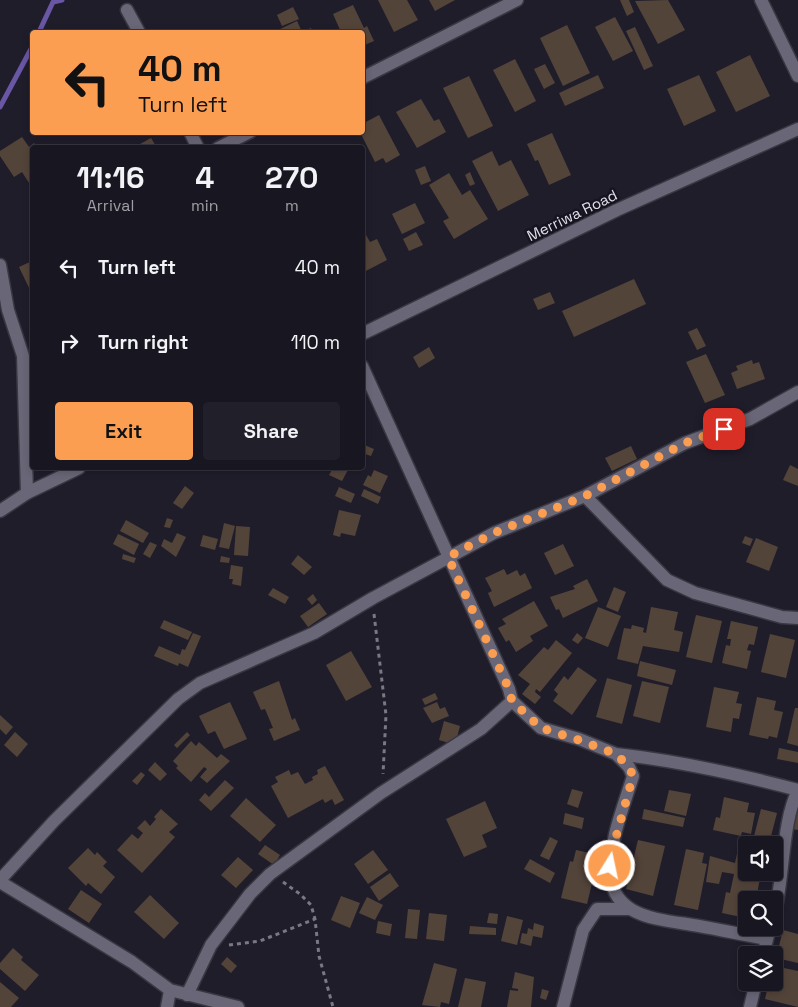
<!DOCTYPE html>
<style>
body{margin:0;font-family:"Space Grotesk",sans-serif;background:#211f29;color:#f1f3f6;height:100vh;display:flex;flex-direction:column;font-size:19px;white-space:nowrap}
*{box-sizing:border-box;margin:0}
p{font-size:16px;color:#9f9fa5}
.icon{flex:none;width:28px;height:28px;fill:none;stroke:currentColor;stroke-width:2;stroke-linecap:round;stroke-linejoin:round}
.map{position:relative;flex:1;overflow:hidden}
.sheet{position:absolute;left:30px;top:145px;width:335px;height:325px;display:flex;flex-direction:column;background:#181620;border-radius:5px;box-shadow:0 2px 8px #0003,0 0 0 1px #36353e}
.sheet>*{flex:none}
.top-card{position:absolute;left:30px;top:30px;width:335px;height:105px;border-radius:5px;box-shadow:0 2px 8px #0003,0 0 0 1px #36353e;background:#fc9e52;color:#111;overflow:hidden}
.tools{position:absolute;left:738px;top:836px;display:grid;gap:10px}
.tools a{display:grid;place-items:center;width:45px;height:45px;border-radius:5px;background:#181620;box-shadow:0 2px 8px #0003,0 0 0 1px #36353e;font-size:25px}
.pin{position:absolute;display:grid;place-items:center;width:42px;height:42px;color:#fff;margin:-21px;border-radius:10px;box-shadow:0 2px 8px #0006}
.me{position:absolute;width:55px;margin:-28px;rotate:10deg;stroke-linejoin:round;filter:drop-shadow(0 0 4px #0008)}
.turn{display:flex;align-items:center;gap:18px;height:105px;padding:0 25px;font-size:22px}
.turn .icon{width:65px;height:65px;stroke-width:2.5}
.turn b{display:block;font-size:35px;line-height:42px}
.eta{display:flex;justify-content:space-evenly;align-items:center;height:85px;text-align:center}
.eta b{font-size:30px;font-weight:700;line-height:35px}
.button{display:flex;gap:10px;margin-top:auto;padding:10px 25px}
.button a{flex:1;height:58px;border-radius:5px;background:#fc9e52;color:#111;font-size:20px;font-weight:700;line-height:58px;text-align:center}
.button a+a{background:#211f29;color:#f1f3f6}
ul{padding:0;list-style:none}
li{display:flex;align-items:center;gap:15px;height:75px;padding:0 25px}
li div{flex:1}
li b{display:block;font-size:19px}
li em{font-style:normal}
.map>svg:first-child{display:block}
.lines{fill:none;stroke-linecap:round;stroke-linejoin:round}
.stream{stroke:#6956a5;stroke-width:5}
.building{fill:#53443a}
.minor-casing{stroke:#393742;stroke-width:15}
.tertiary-casing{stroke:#393742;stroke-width:15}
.path{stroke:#7a7883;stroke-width:3;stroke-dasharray:4 4;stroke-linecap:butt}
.minor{stroke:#696677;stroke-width:12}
.tertiary{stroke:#696677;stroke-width:12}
.route{stroke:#fc9e52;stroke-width:9;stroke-dasharray:0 16.2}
.labels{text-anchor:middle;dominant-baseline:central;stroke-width:5;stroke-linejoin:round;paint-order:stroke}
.street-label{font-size:15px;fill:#e0dfe8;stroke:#171421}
</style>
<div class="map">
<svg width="798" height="1007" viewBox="0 0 798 1007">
<rect width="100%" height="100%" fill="#201d2b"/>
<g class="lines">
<!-- stream -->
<path class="stream" d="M39,32l14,-30 9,-2
M0,107l32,-60"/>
</g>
<!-- building -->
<path class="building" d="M378,0h29l11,20 -24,12z
M429,0h26l-20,11z
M620,0h9l5,12 -7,4z
M668,0l17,30 -27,14 -23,-43z
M353,5l11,23 3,-2 7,15 -12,5v-14h-21l-8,-18z
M293,7l6,12 -17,7 -5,-11z
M615,17l18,34 -20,10 -18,-34z
M297,21l5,11 9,-4 2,4h-36l-1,-1z
M567,25l23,48 -27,13 -23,-48z
M635,27l18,39 -9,4 -18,-39z
M750,55l20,41 -34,16 -20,-40z
M515,59l21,42 -21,11 -22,-42z
M545,64l10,19 -11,6 -10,-20z
M598,75l6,13 -39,18 -6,-13z
M699,75l17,36 -32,15 -17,-37z
M469,76l24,50 -25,12 -25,-50z
M421,99l13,22 5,-2 7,13 -29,16 -21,-36z
M379,115l21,40 -14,8 -3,-5 -8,4 -15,-30h2v-8z
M552,133l19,42 -22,10 -11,-25 -3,1 -8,-17z
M22,137l7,10 5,-4 3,5h-5l-1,38 -9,-14 -8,5 -14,-21v-5z
M151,138l6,10h-24z
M492,151l7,15 12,-6 18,35 -31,16 -26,-50z
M425,166l6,15 -10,4 -6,-15z
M470,172l5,12 -5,2 -5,-11z
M449,173l13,22 8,-5 18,29 -34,20 -11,-18 6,-3 -20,-33z
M415,203l10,20 -23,11 -10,-20z
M362,228l8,14 7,-3 10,21 -25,13z
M416,232l7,13 -14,6 -6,-12z
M32,261v27l-2,2 -11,-23z
M634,279l12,25 -72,33 -12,-26z
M550,292l5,11 -17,7 -5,-11z
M697,328l9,18 -9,4 -9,-18z
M429,347l6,11 -16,10 -6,-11z
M706,354l19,41 -20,8 -19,-41z
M752,360l1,4 6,-2 6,17 -28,10 -6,-16 7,-3 -2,-4z
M362,444l12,5 -3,7 -9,-3z
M631,446l6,13 -25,12 -7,-13z
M790,465l8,4v17l-15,-6z
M333,468h16l-7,13 -13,-6z
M374,470l14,6 -8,17 -17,-8 5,-10 3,2z
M185,486l9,7 -12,16 -9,-6z
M339,487l16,7 -4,9 -16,-7z
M364,489l17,8 -3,7 -17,-8z
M339,510l22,5 -6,21 -14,-3 -1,4 -7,-2z
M167,518l6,2 -3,8 -6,-1z
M126,520l23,13 -6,10 -23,-12z
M224,523l11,3 -6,23 -10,-2z
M236,526l14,1 -2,29 -14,-1z
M177,533l9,4 -10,20 -15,-11 3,-7 8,4z
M118,534l21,10 -5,11 -21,-11z
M203,535l15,4 -3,11 -15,-4z
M745,536l8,3 -3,7 -8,-3z
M756,538l22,9 -9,24 -23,-9z
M150,542l7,3 -7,13 -7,-4z
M563,544l11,22 -19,9 -11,-22z
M123,554l13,4 -2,5 -12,-4z
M298,555l14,12 -8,8 -13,-11z
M221,556l9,2 -1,5 -9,-1z
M231,565l12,2 -2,19 -9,-2 1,-5h-4z
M504,569l3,6 10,-5 3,6 5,-3 7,15 -38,19 -6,-14 4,-2 -7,-13z
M587,579l11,22 -35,17 -4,-9 -3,1 -6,-13 25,-8 -2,-3z
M614,587l12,5 -8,20 -12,-5z
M273,588l16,9 -4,7 -17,-9z
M313,594l4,6 -5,5 -5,-6z
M534,601l14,25 -18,10 3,5 -17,11 -7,-12 -3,2 -8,-14 8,-4 -4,-5z
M319,603l8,11 -19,13 -8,-11z
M598,607l23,9 -13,31 -23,-9z
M651,607l27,5 -4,18 9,2 -4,20 -36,-6 -5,18 -21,-5 7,-31 7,1 1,-4 12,3 -1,4 3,1z
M696,615l26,6 -10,42 -26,-6z
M164,620l28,12 -4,8 -28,-12z
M731,621l27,6 -4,18 -5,-1 -2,6 4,1 -4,18 -25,-6 4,-18 4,1 1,-7h-4z
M193,633l8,3 -13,31 -9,-4 -1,3 -24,-10 5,-10 21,9 2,-6 3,1z
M577,633l6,5 -5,6 -6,-4z
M770,634l25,6 -9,38 -25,-6z
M556,640l16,13 -32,39 -4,-3 -1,3 6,5 -6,7 -13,-10 8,-10 -12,-9 26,-28 4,3z
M351,651l21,36 -26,14 -20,-36z
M640,661l36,9 -4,15 -35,-9z
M578,667l19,13 -25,35 -19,-14 5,-7 -4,-4 10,-14 4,4z
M607,678l25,7 -10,39 -26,-7z
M279,681l13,39 3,-2 5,12 -26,11 -5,-12 4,-1 -8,-19 -4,1 -8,-18z
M642,681l27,6 -9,36 -27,-7z
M714,687l25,5 -3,11 6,1 -3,15 -6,-1 -2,14 -25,-5z
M435,693l3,6 -13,6 -3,-6z
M757,697l19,4 -2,9 9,2 -6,26 -8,-2 -1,3 -19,-4z
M230,702l17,37 -23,10 -9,-18 -7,3 -9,-18z
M437,702l3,7 5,-2 4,9 -17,7 -9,-15z
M795,708h3v38l-11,-3z
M0,715l13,12 -7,8 -6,-6z
M444,721l16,5 -5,19 -16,-5z
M15,732l13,12 -11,13 -13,-12z
M187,732l3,3 -13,13 -3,-3z
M191,741l5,5 3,-4 18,16 4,-4 9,7 -23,22 -7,-6 7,-8 -3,-2 -13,15 -15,-14 2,-2 -5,-5z
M779,748l19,4v11l-21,-4z
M155,762l12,12 -7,7 -12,-11z
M325,766l19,34 -9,5 -3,-6 -7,4 -2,-4 -35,19 -17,-32 7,-4 -3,-5 14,-7 2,5 7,-3 7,12 8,-4 -1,-3 6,-3 -1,-4z
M141,772l4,3 -8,10 -5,-4z
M225,780l9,8 -23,23 -12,-11 6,-7 4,4z
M572,789l11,3 -5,16 -11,-4z
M669,790l22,4 -5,22 -22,-5z
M724,797l25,6 -2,9 8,1 -4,21 -9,-2 -1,4 -28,-6 3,-13 4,1z
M246,798l30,27 -16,17 -30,-26z
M485,801l12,27 -15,7 5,12 -23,10 -18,-38z
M798,802v28l-6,-1z
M161,809l17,15 -9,8 6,5 -33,36 -25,-23 15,-16 6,5 5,-6 -6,-5 8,-8 5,6 6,-7 -2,-2z
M644,809l41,9 -2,9 -41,-8z
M761,809l16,4 -8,31 -16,-4z
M565,813l19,5 -2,11 -19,-5z
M550,837l8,4 -9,19 -9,-4z
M638,840l27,6 -12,50 -27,-7z
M265,845l15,10 -6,10 -16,-11z
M88,848l7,7 2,-3 10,10 -4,4 12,11 -14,17 -13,-11 -2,3 -18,-18z
M686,849l18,4 -2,10 5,1 -9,46 -24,-5z
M738,849l8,1v22h15l-5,28h-10v18l-24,-5 4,-21 4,1 4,-19 -12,-2 -3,12 -13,-2 4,-26 25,7z
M373,850l15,20 -20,14 -14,-20z
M576,850l18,4 -5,20 5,1 -7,29 -26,-6 9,-37 3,1z
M238,857l15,13 -17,18 -15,-13z
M530,859l25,14 -5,10 -26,-14z
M390,873l9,13 -20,15 -9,-14z
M81,890l21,14 -13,19 -21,-14z
M150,895l29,28 -15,16 -30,-27z
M341,896l19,7 -10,25 -19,-8z
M367,897l16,8 -8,15 -16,-7z
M408,909l12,1 -3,29 -12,-1z
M429,913l18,2 -3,26 -18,-2z
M489,913l9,1 -1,10 -10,-1z
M507,916l16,4 -6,25 -16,-4z
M378,921l14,3 -2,12 -14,-3z
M534,923l10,3 -2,12 -9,-2 -2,10 -11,-3 2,-10 5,1 1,-6 5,2z
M470,926l26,2v7l-27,-1z
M783,930l15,4v29l-22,-5z
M13,948l10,9 -2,3 18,15 -14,16 -25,-22v-6z
M227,957l10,9 -6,7 -10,-9z
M434,963l23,6 -8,35 -8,-2 -1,5 -18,-2z
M774,966l24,5v36l-33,-8 4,-17h5z
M515,972l19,5 -3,30h-24l3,-17 8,1v-2l-6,-1z
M465,978l21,4 -5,25h-23z
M0,982l19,16 -8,9h-11z
M542,989l7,2 -3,9 -6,-2z"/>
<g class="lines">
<defs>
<path id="minor" d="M761,0l37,76
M127,10l12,22
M362,78l155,-78
M190,132l8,16
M218,148l32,-16
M0,265l8,45 15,46 4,137
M585,496l82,84 28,13 87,24 16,1
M512,701l29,27 38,11 37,15 13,13 4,9c-9,29 -21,59 -23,89 -3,54 50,54 89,61 23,4 45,9 68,13
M616,754c63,7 122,20 182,36
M0,880l54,-59 124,-122 22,-16 114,-50 59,-35 121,-65 91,-37 100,-53 65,-24 48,-27
M0,882l132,80 38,28 68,17
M774,916c10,-35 8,-97 24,-125
M763,955l7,-27
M187,995l24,-50 39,-51 20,-20 111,-81 100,-64 31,-28 -3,-12 -147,-323
M167,1007l3,-17
M563,1007l20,-77 14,-21h32
M750,1007l6,-25"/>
<path id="tertiary" d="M362,334l255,-124 181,-81
M0,511l27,-18 52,-25"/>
</defs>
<!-- minor casing -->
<use href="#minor" class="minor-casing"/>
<!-- tertiary casing -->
<use href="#tertiary" class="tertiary-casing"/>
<!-- path -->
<path class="path" d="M374,614l12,101 -3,59
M283,882l17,12 11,11 4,14 4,37 14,51
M229,945l31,-4 55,-22"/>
<!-- minor -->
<use href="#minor" class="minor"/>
<!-- tertiary -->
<use href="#tertiary" class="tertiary"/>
</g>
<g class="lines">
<!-- route -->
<path class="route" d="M610,866l3,-18 20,-72 -4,-9 -13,-13 -37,-14 -38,-12 -29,-27 -3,-12 -61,-132 46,-24 91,-37 100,-53 39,-14"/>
</g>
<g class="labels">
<!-- street labels -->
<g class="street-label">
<text transform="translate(572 215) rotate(-26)">Merriwa Road</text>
</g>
</g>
</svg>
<div class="tools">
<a><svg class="icon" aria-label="sound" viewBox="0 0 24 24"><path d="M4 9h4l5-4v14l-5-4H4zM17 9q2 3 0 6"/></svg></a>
<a><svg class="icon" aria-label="search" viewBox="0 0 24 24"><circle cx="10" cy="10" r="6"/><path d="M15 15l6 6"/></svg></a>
<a><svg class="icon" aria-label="layers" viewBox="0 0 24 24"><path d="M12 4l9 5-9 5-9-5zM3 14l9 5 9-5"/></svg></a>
</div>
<div class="pin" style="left:724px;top:429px;background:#d93025"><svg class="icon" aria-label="arrive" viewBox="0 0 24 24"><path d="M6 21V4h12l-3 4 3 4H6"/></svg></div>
<svg class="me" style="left:610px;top:866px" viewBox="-20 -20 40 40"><circle r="17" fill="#fc9e52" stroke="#fff" stroke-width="3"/><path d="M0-11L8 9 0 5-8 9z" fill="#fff"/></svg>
<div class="top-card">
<div class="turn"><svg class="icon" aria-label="left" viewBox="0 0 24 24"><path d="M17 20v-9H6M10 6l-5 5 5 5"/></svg><div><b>40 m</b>Turn left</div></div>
</div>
<section class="sheet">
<div class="eta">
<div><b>11:16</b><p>Arrival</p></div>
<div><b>4</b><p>min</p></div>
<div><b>270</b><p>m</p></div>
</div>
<ul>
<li><svg class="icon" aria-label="left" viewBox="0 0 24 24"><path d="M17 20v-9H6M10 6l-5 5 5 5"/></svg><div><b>Turn left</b></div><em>40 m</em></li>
<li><svg class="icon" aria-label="right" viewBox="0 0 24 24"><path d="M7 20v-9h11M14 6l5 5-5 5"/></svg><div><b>Turn right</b></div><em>110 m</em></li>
</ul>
<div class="button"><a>Exit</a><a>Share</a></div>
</section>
</div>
